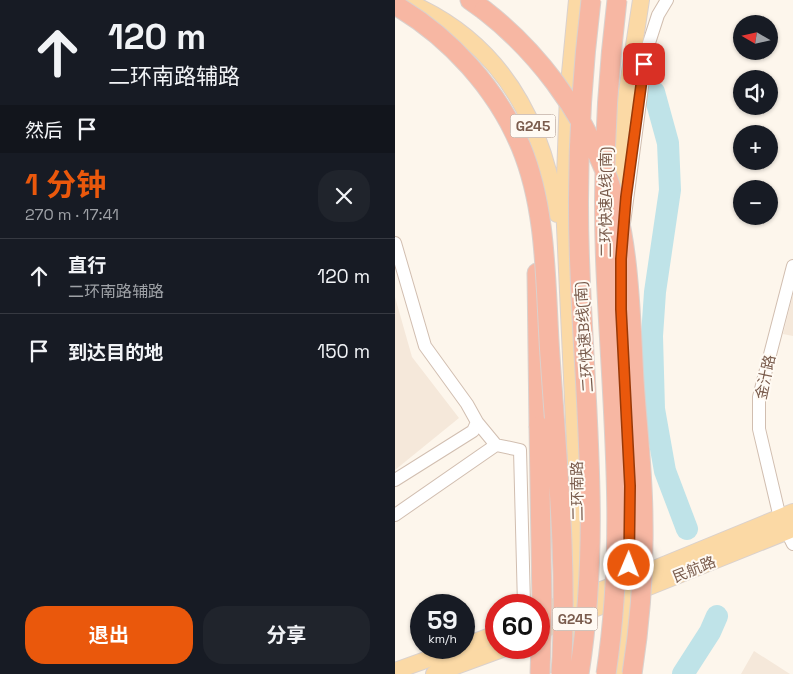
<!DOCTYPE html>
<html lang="zh">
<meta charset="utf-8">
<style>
body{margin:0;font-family:"Space Grotesk","Noto Sans SC",sans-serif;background:#20242c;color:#f1f3f6;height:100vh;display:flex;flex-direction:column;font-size:19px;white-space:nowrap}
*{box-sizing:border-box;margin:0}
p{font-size:16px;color:#9ea1a6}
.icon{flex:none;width:28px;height:28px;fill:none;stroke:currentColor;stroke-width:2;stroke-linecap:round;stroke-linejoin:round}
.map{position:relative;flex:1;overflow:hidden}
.side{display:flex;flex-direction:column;background:#171b24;width:395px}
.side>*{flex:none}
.top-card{background:#171b24;color:#f1f3f6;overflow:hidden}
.needle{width:32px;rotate:279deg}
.buttons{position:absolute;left:338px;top:15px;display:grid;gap:10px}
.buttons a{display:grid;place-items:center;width:45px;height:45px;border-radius:50%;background:#171b24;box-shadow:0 1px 4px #0004;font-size:25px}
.speed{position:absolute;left:15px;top:594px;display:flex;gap:10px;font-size:25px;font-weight:700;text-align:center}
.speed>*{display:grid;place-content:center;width:65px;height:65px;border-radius:50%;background:#171b24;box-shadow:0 1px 4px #0004;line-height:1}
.speed small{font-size:12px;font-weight:400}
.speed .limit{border:8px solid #d22;background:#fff;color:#111}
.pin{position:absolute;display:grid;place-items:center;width:42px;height:42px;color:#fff;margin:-21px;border-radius:10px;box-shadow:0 2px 8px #0006}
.me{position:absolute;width:55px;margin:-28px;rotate:1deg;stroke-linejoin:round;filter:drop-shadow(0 0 4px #0008)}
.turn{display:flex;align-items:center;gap:18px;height:105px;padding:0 25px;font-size:22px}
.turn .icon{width:65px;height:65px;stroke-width:2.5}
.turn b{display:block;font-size:35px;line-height:42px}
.then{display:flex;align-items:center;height:48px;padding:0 25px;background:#0003;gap:10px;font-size:19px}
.round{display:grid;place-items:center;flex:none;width:52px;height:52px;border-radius:20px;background:#20242c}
.headline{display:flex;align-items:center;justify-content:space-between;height:85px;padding:0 25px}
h1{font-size:30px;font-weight:700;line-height:38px;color:#ea580c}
.button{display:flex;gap:10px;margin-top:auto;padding:10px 25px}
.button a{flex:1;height:58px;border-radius:20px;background:#ea580c;color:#fff;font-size:20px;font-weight:700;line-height:58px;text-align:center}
.button a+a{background:#20242c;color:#f1f3f6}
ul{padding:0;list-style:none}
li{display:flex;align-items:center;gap:15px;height:75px;padding:0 25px;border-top:1px solid #363941}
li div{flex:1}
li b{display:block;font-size:19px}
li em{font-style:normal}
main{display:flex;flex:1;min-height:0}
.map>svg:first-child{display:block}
.residential{fill:#f5e8da}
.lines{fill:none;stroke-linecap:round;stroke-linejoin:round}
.river{stroke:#bfe3e8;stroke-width:22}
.minor-casing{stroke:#d1beb0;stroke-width:14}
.major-casing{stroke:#dad1cd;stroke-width:18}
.highway-casing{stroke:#dad1cd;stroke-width:21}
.minor{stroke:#fff;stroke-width:12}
.major{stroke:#fbd9a5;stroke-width:16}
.highway{stroke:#f7b7a3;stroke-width:19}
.highway-bridge-casing{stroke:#dad1cd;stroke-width:21;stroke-linecap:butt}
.highway-bridge{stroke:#f7b7a3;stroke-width:19}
.route-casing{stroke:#983908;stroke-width:12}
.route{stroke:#ea580c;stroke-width:9}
.labels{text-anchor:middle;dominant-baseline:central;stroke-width:4;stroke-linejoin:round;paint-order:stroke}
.shield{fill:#fffaf3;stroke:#a28b7f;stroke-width:1}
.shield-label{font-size:14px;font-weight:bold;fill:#7a5c4d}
.street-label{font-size:15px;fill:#7a5c4d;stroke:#fffaf3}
</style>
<main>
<section class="side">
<div class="top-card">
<div class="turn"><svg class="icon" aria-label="ahead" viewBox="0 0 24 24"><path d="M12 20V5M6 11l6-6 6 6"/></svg><div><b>120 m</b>二环南路辅路</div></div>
<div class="then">然后<svg class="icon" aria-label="arrive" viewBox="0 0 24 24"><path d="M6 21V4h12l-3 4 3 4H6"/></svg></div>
</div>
<div class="headline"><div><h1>1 分钟</h1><p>270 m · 17:41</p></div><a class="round"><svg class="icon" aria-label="close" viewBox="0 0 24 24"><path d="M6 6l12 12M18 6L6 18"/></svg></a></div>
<ul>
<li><svg class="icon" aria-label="ahead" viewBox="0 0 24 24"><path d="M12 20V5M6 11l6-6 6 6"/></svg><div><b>直行</b><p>二环南路辅路</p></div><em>120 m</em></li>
<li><svg class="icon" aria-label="arrive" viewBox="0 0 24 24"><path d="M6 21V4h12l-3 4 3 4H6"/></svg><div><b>到达目的地</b></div><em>150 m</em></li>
</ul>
<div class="button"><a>退出</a><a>分享</a></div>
</section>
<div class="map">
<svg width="398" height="674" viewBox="0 0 398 674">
<rect width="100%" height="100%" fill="#fdf6ec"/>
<!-- residential -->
<path class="residential" d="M398,294v42l-10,-2z
M0,297l17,60 47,61 -64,52z
M359,651l36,23h-49z"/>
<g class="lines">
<!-- river -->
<path class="river" d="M259,92l14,51 2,47 -15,102 -3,44 2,73 11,62 22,58
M288,674l27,-42 7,-16"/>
<defs>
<path id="minor" d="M229,223l23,-174 11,-34 9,-15
M0,243l30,103 42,58 10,18 -4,9 -78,49
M82,422l19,23
M0,515l101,-70 24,5 4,155
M385,518l-21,-89v-32l34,-131
M392,532l6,12"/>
<path id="major" d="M8,0c94,38 139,116 154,214
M222,198l2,-54 22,-144
M223,272l5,78
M144,613l81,-30 173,-71
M144,631l254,-102
M69,646l32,-12
M180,652l2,-165 -13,-282 4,-111 9,-94
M0,671l64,-23
M39,674l71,-26
M222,674c17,-90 15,-181 10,-272"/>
<path id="highway" d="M75,0l14,10
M142,273l2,153"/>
</defs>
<!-- minor casing -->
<use href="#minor" class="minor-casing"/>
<!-- major casing -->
<use href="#major" class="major-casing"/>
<!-- highway casing -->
<use href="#highway" class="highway-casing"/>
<!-- minor -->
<use href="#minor" class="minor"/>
<!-- major -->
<use href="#major" class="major"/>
<!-- highway -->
<use href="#highway" class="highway"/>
<defs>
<path id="highway-bridge" d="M0,5c55,32 102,84 126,142 27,65 24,140 29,209 7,106 18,213 11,318
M89,10c53,41 96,99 121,161 25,63 25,142 29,209 3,47 9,93 9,140 1,51 -3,103 -11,154
M144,426l3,180 -2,68
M184,674c22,-138 6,-265 1,-403 -4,-90 0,-181 11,-271
M211,674c21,-138 6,-265 0,-403 -4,-90 0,-181 11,-271"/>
</defs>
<!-- highway-bridge casing -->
<use href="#highway-bridge" class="highway-bridge-casing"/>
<!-- highway-bridge -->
<use href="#highway-bridge" class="highway-bridge"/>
</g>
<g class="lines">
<defs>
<path id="route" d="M234,565l1,-79 -9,-177v-50l5,-62 18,-133"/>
</defs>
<!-- route casing -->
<use href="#route" class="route-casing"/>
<!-- route -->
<use href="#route" class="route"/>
</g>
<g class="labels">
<!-- shield labels -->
<g class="shield">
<rect x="115.5" y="114.5" width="45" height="23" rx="4"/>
<rect x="157.5" y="607.5" width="45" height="23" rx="4"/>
</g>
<g class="shield-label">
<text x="138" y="126">G245</text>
<text x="180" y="619">G245</text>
</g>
<!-- street labels -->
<g class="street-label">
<text transform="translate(210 202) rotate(-90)">二环快速A线(南)</text>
<text transform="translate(189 337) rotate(-94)">二环快速B线(南)</text>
<text transform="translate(370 377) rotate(-78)">金汁路</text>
<text transform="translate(182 491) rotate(-91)">二环南路</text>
<text transform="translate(299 569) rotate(-22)">民航路</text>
</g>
</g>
</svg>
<div class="buttons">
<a><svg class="needle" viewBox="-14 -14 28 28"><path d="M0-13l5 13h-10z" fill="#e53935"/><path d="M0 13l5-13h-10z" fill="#9ea1a6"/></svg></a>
<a><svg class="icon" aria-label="sound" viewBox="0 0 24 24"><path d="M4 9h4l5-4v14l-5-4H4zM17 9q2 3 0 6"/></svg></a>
<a>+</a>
<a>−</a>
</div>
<div class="speed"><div>59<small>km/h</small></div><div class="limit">60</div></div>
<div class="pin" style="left:249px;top:64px;background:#d93025"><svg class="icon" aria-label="arrive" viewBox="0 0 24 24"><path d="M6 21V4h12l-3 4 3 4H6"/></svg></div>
<svg class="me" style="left:234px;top:565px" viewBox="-20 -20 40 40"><circle r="17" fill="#ea580c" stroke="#fff" stroke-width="3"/><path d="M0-11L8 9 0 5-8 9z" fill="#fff"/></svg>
</div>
</main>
